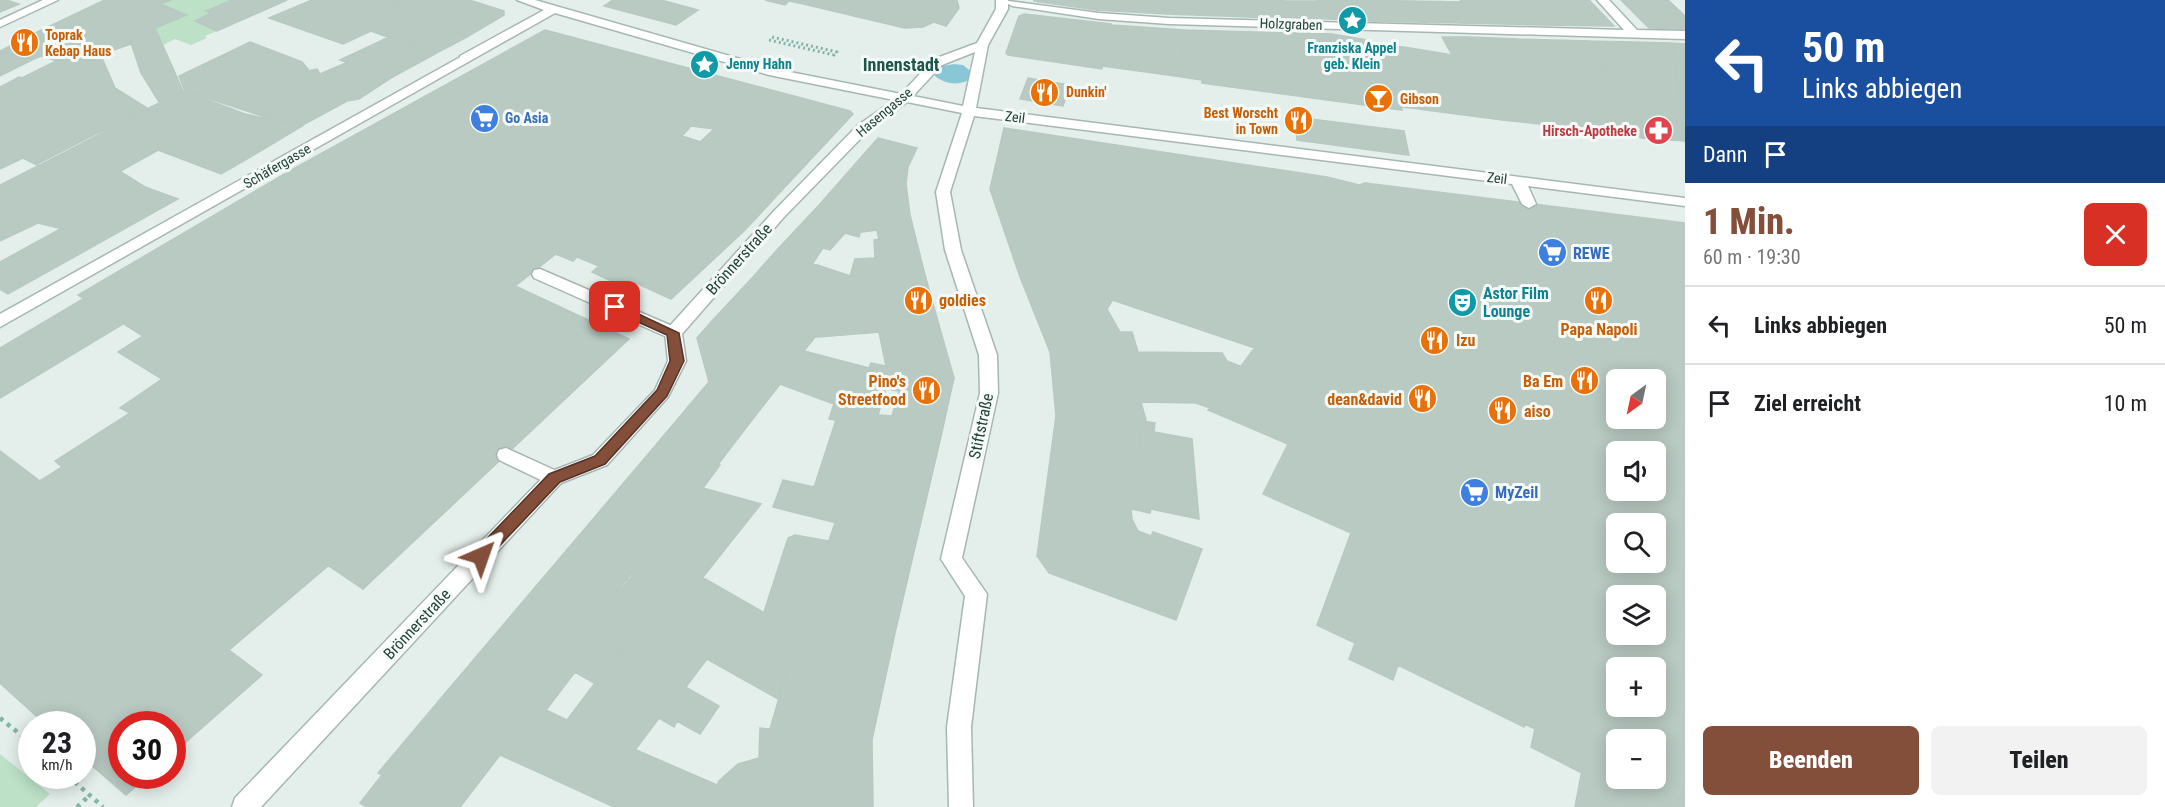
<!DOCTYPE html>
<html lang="de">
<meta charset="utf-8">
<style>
body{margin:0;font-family:"Roboto Condensed",sans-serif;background:#f2f2f2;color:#202124;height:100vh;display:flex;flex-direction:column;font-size:22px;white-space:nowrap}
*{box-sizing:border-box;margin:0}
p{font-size:20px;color:#757577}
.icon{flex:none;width:33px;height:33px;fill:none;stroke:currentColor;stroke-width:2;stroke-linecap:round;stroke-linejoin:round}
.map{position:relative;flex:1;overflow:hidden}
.panel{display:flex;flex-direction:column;background:#fff;width:480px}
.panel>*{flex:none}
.top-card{background:#1a4fa0;color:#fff;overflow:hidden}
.needle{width:39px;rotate:213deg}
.fabs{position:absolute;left:1606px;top:369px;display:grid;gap:12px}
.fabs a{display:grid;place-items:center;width:60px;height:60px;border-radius:9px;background:#fff;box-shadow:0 3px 15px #0003;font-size:30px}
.speed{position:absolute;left:18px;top:711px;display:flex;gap:12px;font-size:30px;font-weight:700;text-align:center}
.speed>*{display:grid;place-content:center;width:78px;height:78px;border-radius:50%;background:#fff;box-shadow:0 3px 15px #0003;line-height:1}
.speed small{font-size:15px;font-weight:400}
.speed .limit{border:9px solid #d22;background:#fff;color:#111}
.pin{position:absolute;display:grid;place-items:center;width:51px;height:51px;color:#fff;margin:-26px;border-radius:12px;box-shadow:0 3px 9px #0006}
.me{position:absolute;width:66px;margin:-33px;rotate:43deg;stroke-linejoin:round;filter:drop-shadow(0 0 4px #0008)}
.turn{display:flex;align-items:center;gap:21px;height:126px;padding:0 18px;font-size:27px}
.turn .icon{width:78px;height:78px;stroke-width:2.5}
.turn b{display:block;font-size:42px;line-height:51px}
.then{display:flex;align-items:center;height:57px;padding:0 18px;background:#0003;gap:12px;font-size:22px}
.round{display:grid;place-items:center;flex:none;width:63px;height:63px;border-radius:9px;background:#f2f2f2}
.summary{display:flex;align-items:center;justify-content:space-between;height:102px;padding:0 18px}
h1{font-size:36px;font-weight:800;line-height:45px;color:#834e3a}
.action{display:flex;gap:12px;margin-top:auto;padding:12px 18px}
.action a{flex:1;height:69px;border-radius:9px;background:#834e3a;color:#fff;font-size:24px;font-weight:800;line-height:69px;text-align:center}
.action a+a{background:#f2f2f2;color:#202124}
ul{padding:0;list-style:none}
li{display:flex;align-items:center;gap:18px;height:78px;padding:0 18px;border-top:2px solid #e0e0e0}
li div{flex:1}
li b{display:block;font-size:22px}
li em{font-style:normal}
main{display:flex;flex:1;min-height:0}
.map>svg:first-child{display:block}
.green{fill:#bce1c7}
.water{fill:#89c7d7}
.building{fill:#b9cac3;stroke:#b6c9c2;stroke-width:1.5;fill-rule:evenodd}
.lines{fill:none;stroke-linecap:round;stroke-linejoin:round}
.service-casing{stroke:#a6b7b2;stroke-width:3}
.pedestrian-casing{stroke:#a6b7b2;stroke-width:3}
.minor-casing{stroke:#a6b7b2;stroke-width:3}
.path-far1{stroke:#82b4a7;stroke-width:3;stroke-dasharray:2 3;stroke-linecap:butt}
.path{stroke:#82b4a7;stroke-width:4.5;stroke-dasharray:4 5;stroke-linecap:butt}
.service{fill:#fff;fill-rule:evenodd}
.pedestrian{fill:#fff;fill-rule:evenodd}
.minor{fill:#fff;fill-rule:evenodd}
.route{fill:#834e3a;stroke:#553326;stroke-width:1.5}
.labels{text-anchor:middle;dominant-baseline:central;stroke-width:6;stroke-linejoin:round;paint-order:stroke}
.far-street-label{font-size:14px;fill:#22423a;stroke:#f5faf8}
.far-food-label{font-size:14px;font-weight:bold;fill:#c56008;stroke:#f5faf8;text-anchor:start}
.far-culture-label{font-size:14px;font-weight:bold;fill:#0d838f;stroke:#f5faf8}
.far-shop-label{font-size:14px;font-weight:bold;fill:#366cbe;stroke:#f5faf8;text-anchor:start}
.far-health-label{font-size:14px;font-weight:bold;fill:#be3a42;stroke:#f5faf8;text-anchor:end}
.shop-label{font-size:16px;font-weight:bold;fill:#366cbe;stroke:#f5faf8;text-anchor:start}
.street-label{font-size:16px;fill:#22423a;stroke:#f5faf8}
.culture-label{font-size:16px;font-weight:bold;fill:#0d838f;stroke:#f5faf8;text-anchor:start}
.food-label{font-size:16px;font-weight:bold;fill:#c56008;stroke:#f5faf8;text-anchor:start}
.far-district-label{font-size:18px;font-weight:bold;fill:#1c564a;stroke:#f5faf8}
</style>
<main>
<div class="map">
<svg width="1685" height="807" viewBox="0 0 1685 807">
<rect width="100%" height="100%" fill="#e4eeea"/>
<!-- green -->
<path class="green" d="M170,0h62l-25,10 4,3 -16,7 22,11 -12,5 2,2 -16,7 -16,-6 -12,6 -8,-17 31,-12 -26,-12z
M0,754l50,40 -14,13h-36z"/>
<!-- water -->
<path class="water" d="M954,64l9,1 10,8 -1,5c-11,8 -26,7 -37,-2l-1,-4 3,-5z"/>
<!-- building -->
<path class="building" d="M0,0h6l13,4 -19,8z
M171,0l-11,4 27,11 -32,13 -7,-15 -11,-4 -15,7 -26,-12 9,-4z
M232,0h55l-70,31 -22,-10 16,-8 -5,-2z
M312,0h47l53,20 -30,15 -11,-4 -28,13 -74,-26z
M359,0h46l-11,5 17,6 -9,5z
M405,0h47l-40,20 -10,-4 9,-5 -17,-6z
M452,0h17l13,4 -26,17 -46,23 -28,-9z
M613,0h48l37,10 -22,15 -72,-19z
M765,0h48l-5,5 -19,-4 -4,4z
M813,0h58l-17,16 -46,-11z
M871,0h86l2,8 -13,18 -12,-4 -11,5 -18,1 -51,-12z
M1096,0h67l3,14 -70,-4z
M1096,0v10l-62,-9v-1z
M1163,0h82l4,17 -83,-3z
M1245,0h27l10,18 -33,-1z
M1272,0l14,1 11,17h-15z
M1318,0h39l14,21 -41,-2z
M1357,0l105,2 -2,-2h60l23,25 -172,-4z
M1520,0h69l25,26 -71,-1z
M1621,0h47l17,16v13l-36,-1z
M1286,1h33l11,18 -33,-1z
M96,4l26,12 15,-7 11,4 7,15 -27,6 -11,-6 -9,5 -11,-4 -12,6 15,7 -16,5 -49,-14z
M482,4l22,7v4l-37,22 -23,-10z
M1024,14l87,10 -9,45 -94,-14 -2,-2 13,-37z
M1111,25l73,5 -2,47 -79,-11z
M444,27l23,10 -17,9 -24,-10z
M117,28l10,5 4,11 -20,7 -18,-6 7,-3 -15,-7 12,-6 11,4z
M155,28l28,63 -24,11 -18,-29 -13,-39z
M545,30l215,57 -46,42 -23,-3 -9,10 19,6 -61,55 -8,-3 -117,92 -115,-54 -14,-16 -100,-43z
M1184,30l148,4 35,6 1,5 36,2 12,8 -8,4 11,50 -18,-2 1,3 -200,-27v-3l-20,-3z
M35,33l49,14 -27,14 -16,-5 -9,4 -32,-9z
M426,36l24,10 -17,9 -23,-11z
M389,37l44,18 -42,23 -51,-18z
M1442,37h28l9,12 12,37 -79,-10 -4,-17 8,-4 -12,-8 48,8z
M1470,37l47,2 11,12 4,12 -50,-6z
M1517,39l73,2 16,30 -47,-5 14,32 -28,-3 -17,-44z
M1590,41l82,2 4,33 -72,-8z
M250,42l52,20 6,7 -18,8 18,7 -49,26 13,2 -7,5 -80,-26 -6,-15z
M1672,43l13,1v20l-10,-2z
M90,44l21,7 -31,18 -3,5 24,9 -6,7 -14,8 -57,-21z
M0,51l32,9 -32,16z
M1482,57l50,6 10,23 -53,-6z
M102,58l13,30 32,20 -18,10 -48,-20 14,-8 6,-7 -24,-9 3,-5z
M348,62l43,16 -32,21 -12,2 -44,24 -38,-8 7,-5 -13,-2 49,-26 -17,-7 1,-3 25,-5 3,5z
M1675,62l10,2v44h-3z
M1559,66l47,5 17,33 -50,-6z
M1604,68l72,8 5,27 -34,-7 3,4 -31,-4z
M1412,76l79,10 12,34 -84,-11z
M19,77l47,14 63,27 -45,22 -84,-33v-20z
M1028,78l42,7 -7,21 -43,-7z
M1489,80l53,6 16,40 -55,-6z
M760,87l90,24 3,3 -109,117 -73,68 -35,-16 -7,6 -37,-17 7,-6 -22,-9 -4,4 -17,-7 76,-60 8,3z
M183,91l49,18 -54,29 -49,-20z
M1545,95l78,9 17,33 -82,-11z
M1619,96l31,4 -3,-4 34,7 1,10 -12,-2 15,25v5l-44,-3z
M0,107l35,15 49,18 -47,24 2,2 -16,-8 -4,2 -19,-8z
M1682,108h3v28l-15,-25 12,2z
M232,109l13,5 57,12 -60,36 -64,-24z
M1295,117l109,14 5,24 -112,-15z
M131,118l47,20 64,24 -21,12 -63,-24 -37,21 -46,-24z
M1004,128l323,49 32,8 6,-2 -64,103 -46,62 -196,-66 -39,-5 -30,-88z
M878,138l39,10 -9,19 -2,17 4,31 -46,3 -45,-13z
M75,147l24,11 46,29 -74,44 -33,-8 -38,-20v-18z
M0,152l19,8 -19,9z
M286,173l100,43 14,16 229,107 -266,250 -247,-167 14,-9 -10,-5 42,-29 -44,-27 25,-16 -65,-41z
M1365,183l320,40v579l-48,-24h19v-38h-39v29l-32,-15 -3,19 -51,-26 4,-18 -10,-5 -1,3 -126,-62 -5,15 -44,-21 6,-16 -38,-18 34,-92 -88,-39 25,-50 -80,-34 93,-124zM1617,380h39v38h-39zM1617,452h39v38h-39zM1617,524h39v38h-39zM1617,596h39v38h-39zM1617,668h39v38h-39z
M145,187l33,12 -77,43 -30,-11z
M0,203l38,20 -38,18z
M819,205l45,13 -5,19 -14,-4 -15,17 -7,-2 -10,15 -37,-12z
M910,215l14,56 -74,5 5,-17 20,-1 -1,-18 5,-1 -2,-9 -16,2 3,-14z
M62,228l39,14 -93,52 -8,-5v-27z
M776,251l74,25 -14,27 -84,-25z
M924,271l11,40 -106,6 21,-41z
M1020,277l39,5 53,19 -5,8 13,23h12l6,20 84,1 5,8 13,5 -30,42 -14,-5 -55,-1 5,18 -5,1 -5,89 -5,-1 1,10 6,12 13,5 2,-4 49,17 -26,71 -127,-47 -12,-17 19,-140 -6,-64z
M752,278l84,25 -16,34h-5l-11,14 -93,-29z
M83,299l40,25 -123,74v-50z
M935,311l19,67 -68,-12 -7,-34 -59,5 9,-20z
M711,322l93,29 65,17 -24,54 -16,-3 5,-15 -54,-20 -14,18 -57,-20 -12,-44z
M871,363l34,7 -7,21 -36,-6z
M905,370l49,8 -15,67 -94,-23 17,-37 24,3 -8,27 14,1z
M709,382l57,20 -47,61 1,2 -17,23 -59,-29z
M836,420l103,25 -23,98 -111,-28z
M1141,421l14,2 -1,9 38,7 7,80 -48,-10 -1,4 -14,-3z
M116,422l213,143 -100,85 33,25 -90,79v-30h-50v52h26l-22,19 -44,-38v-33h-37l-45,-41v-232l40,30 22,-14 -7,-6z
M644,459l59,29 -117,145 34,17 -26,33 -19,-11 -29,38 21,10 -15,18 -99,-54z
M783,480l31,7 -9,28 -32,-8z
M703,488l58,16 -58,73 -50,-28z
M835,523l81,20 -21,90 -51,-17 -15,31 -30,-18z
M795,535l34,6 -30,88 -29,-16 -2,2 -4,-3 24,-74z
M653,549l115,66 -26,33 -115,-69z
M627,579l97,57 -38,51 -100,-54z
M770,613l29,16 -21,70 -71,-40 17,-23 18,12z
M844,616l51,17 -23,107 -102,-11 29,-100 30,18z
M620,650l99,56 -19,28 -23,-13 -3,6 -15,-9 -24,32 -68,-30z
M453,684l99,54 -23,30 -29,-13 -40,52h-93l-7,-4 22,-28 -4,-2z
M567,720l157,68 -1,19h-109l-85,-39z
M760,728l112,12 1,67h-150l1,-19 -7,-3 2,-4 19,-17 21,-6z
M1585,754l32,15v9h20l48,24v5h-110z"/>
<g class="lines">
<defs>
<path id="service" d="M540,269l139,60 2,4 -2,4h-12l-133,-59 -2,-4 2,-4z
M506,448l55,25 3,5 -3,5 -7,2 -7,-2 -48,-23 -2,-5 2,-5z"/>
<path id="pedestrian" d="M517,0h18l240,69 126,25 33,-35 43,-16 19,-34v-9h12v9l-20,36 -12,63 709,90v8l-157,-20 8,18 -7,4 -7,-4 -10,-20 -538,-68 -24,76 -7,4 -7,-4 26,-79 -55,-11 -40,30 -83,85h-10l-2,-3 2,-3 83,-85 37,-26 -125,-25 -214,-62 -87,49h-8v-6l84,-46zM975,52l-12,54 -50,-10 29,-31z"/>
<path id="minor" d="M43,0h15l-58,27v-7z
M1001,0l98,13 70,5 455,12 -27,-30h12l28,30 48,1v8l-516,-15 -70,-5 -87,-13z
M464,55l6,4 -2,3 -468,265v-13z
M943,188l7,4 11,58 36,105 1,38 -36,165 25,36 -16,133 2,80h-24l-2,-80 18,-131 -24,-37 39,-166 -1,-38 -34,-105 -9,-58z
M779,210l5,1 2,3 -2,3 -102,117 4,27 -18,36 -61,68 -46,18 -300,324h-29l3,-9 312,-325 46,-18 62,-65 13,-29 -3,-28 2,-4 107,-118z"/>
</defs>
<!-- service casing -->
<use href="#service" class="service-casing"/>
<!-- pedestrian casing -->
<use href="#pedestrian" class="pedestrian-casing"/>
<!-- minor casing -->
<use href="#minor" class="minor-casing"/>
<!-- path-far1 -->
<path class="path-far1" d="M772,37l65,15 -5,5
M769,40l65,15"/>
<!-- path -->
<path class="path" d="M0,718l32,26
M68,776l35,31
M77,807l13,-12"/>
<!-- service -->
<use href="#service" class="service"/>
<!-- pedestrian -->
<use href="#pedestrian" class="pedestrian"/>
<!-- minor -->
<use href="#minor" class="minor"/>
</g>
<!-- route -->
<path class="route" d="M615,303l64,30 5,28 -17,35 -62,68 -45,18 -74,78h-11l-2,-4 2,-5 74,-77 46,-18 62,-66 13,-29 -3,-26 -56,-25 -2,-3z"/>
<!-- icons -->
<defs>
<symbol id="sight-disc" viewBox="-11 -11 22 22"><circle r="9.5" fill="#0f9aa8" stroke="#f5faf8"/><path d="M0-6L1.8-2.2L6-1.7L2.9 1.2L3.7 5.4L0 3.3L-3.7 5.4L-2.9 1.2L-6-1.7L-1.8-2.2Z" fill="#fff"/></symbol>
<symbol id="restaurant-disc" viewBox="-11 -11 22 22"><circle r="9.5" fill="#e8710a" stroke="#f5faf8"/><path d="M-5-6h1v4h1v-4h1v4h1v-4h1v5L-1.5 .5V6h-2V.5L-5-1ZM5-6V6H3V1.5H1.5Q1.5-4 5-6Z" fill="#fff"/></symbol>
<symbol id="bar-disc" viewBox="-11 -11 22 22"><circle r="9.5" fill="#e8710a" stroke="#f5faf8"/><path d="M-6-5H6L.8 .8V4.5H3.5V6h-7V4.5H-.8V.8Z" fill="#fff"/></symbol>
<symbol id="supermarket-disc" viewBox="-11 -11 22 22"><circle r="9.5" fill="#3f7fe0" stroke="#f5faf8"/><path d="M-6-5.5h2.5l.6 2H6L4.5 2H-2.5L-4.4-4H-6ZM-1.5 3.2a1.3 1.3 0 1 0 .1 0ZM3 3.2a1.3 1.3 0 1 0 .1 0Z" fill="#fff"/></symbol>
<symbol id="pharmacy-disc" viewBox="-11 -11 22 22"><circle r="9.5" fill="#e0444e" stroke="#f5faf8"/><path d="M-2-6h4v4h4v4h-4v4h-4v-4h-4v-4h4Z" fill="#fff"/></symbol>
<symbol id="theatre-disc" viewBox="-11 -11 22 22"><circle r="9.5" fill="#0f9aa8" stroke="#f5faf8"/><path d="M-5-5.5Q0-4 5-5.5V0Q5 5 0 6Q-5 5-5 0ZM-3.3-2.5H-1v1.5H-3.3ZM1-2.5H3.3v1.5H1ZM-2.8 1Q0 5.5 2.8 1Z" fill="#fff"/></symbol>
</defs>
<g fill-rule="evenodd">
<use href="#sight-disc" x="1336" y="4" width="33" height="33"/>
<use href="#restaurant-disc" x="8" y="26" width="33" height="33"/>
<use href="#sight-disc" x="688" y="48" width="33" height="33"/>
<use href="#restaurant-disc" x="1028" y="76" width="33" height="33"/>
<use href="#bar-disc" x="1362" y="82" width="33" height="33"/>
<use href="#supermarket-disc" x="468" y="102" width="33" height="33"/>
<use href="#restaurant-disc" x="1282" y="104" width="33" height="33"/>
<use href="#pharmacy-disc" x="1642" y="114" width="33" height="33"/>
<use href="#supermarket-disc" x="1536" y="236" width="33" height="33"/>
<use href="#restaurant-disc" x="902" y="284" width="33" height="33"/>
<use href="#restaurant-disc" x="1582" y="284" width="33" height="33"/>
<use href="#theatre-disc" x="1446" y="286" width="33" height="33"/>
<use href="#restaurant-disc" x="1418" y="324" width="33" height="33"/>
<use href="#restaurant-disc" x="1568" y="364" width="33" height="33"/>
<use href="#restaurant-disc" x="910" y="374" width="33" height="33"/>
<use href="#restaurant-disc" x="1406" y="382" width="33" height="33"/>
<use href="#restaurant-disc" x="1486" y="394" width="33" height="33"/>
<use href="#supermarket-disc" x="1458" y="476" width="33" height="33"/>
</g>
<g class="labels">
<!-- far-street labels -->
<g class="far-street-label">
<text transform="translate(1291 24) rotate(2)">Holzgraben</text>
<text transform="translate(884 112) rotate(-40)">Hasengasse</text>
<text transform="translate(1015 117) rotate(7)">Zeil</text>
<text transform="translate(277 166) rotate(-30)">Schäfergasse</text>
<text transform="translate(1497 178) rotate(7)">Zeil</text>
</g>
<!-- far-food labels -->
<g class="far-food-label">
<text x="45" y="35">Toprak<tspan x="45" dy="16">Kebap Haus</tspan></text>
<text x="1066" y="92">Dunkin'</text>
<text x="1400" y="99">Gibson</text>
<text x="1278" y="113" text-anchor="end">Best Worscht<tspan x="1278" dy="16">in Town</tspan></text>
</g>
<!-- far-culture labels -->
<g class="far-culture-label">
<text x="1352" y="48">Franziska Appel<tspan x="1352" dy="16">geb. Klein</tspan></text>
<text x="726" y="64" text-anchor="start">Jenny Hahn</text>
</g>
<!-- far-shop labels -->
<g class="far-shop-label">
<text x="505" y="118">Go Asia</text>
</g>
<!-- far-health labels -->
<g class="far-health-label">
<text x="1637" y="131">Hirsch-Apotheke</text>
</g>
<!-- shop labels -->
<g class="shop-label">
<text x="1573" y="253">REWE</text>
<text x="1495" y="492">MyZeil</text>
</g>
<!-- street labels -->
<g class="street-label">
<text transform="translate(739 259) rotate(-48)">Brönnerstraße</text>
<text transform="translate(981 426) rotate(-78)">Stiftstraße</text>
<text transform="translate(417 624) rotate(-47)">Brönnerstraße</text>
</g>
<!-- culture labels -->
<g class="culture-label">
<text x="1483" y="293">Astor Film<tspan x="1483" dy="18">Lounge</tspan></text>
</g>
<!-- food labels -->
<g class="food-label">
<text x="939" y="300">goldies</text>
<text x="1599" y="329" text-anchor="middle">Papa Napoli</text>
<text x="1456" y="340">Izu</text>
<text x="906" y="381" text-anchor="end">Pino's<tspan x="906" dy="18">Streetfood</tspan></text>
<text x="1563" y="381" text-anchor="end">Ba Em</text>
<text x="1402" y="399" text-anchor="end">dean&amp;david</text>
<text x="1524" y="411">aiso</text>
</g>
<!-- far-district labels -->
<g class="far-district-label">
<text x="901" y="64">Innenstadt</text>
</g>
</g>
</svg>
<div class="fabs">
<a><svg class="needle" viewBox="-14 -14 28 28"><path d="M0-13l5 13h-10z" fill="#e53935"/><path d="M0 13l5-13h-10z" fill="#757577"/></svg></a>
<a><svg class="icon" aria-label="sound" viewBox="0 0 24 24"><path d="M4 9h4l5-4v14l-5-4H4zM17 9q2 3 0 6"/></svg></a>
<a><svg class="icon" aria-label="search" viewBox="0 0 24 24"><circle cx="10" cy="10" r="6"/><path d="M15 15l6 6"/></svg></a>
<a><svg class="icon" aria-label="layers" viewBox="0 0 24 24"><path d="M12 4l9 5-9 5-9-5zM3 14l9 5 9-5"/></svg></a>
<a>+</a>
<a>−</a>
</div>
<div class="speed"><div>23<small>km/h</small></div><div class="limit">30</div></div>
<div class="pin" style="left:615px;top:307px;background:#d93025"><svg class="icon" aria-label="arrive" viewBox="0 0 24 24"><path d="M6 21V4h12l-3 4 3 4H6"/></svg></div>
<svg class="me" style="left:481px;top:556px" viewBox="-20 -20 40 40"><path d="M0-17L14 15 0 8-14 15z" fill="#834e3a" stroke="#fff" stroke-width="4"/></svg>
</div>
<section class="panel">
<div class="top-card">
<div class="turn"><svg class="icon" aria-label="left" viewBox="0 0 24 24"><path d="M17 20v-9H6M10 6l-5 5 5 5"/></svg><div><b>50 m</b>Links abbiegen</div></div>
<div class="then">Dann<svg class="icon" aria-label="arrive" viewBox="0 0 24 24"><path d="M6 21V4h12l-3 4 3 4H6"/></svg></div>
</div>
<div class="summary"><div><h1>1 Min.</h1><p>60 m · 19:30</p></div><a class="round" style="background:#d93025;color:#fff"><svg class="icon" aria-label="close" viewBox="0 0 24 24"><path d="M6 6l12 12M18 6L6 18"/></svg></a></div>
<ul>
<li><svg class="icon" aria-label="left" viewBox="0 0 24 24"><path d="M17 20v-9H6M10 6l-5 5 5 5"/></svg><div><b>Links abbiegen</b></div><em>50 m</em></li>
<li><svg class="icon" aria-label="arrive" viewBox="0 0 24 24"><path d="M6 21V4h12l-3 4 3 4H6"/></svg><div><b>Ziel erreicht</b></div><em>10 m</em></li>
</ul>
<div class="action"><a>Beenden</a><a>Teilen</a></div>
</section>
</main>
